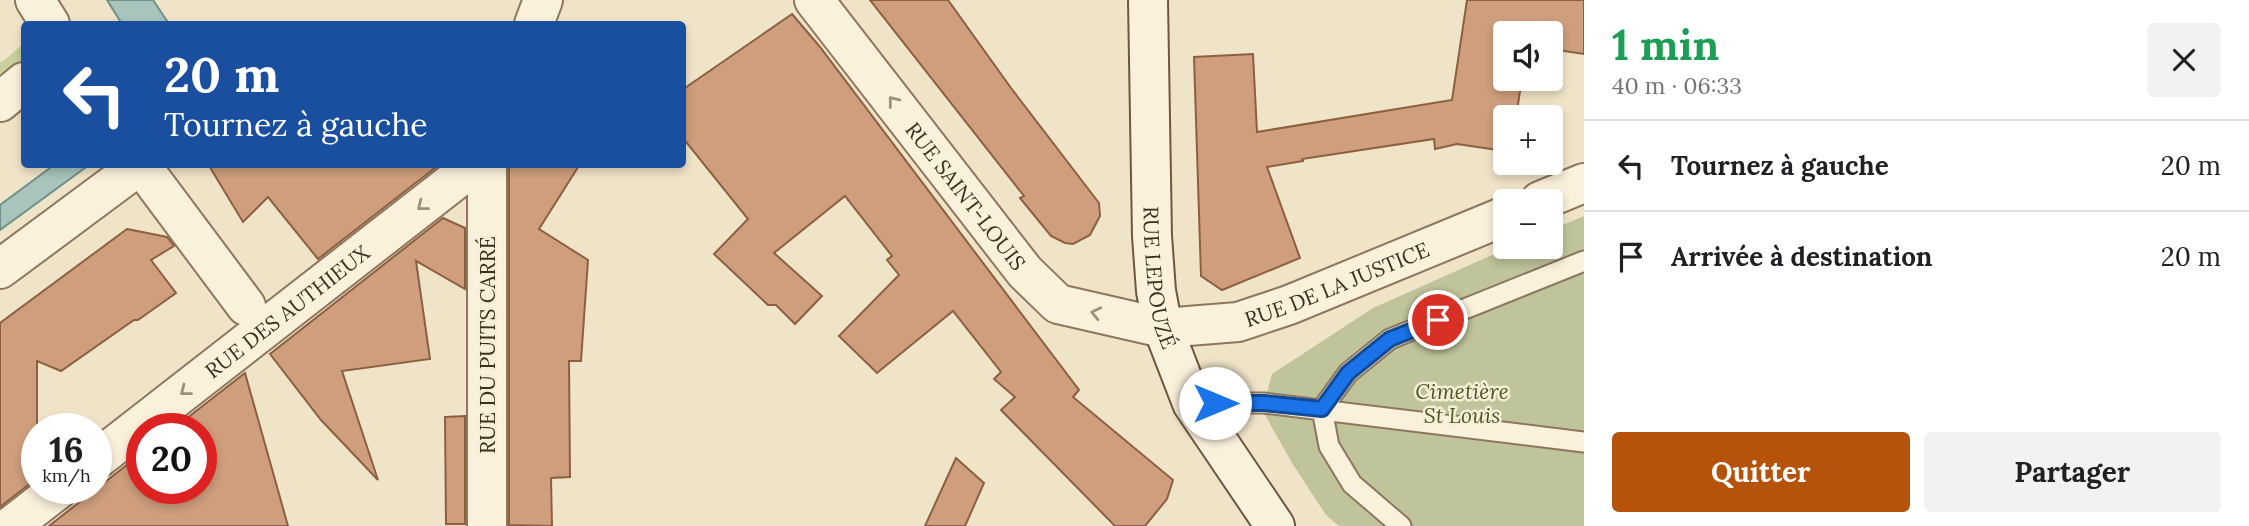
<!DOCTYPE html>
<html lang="fr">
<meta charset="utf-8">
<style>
body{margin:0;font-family:Lora,serif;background:#f2f2f2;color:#202124;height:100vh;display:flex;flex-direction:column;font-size:26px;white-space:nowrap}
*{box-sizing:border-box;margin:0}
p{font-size:23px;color:#757577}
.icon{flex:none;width:38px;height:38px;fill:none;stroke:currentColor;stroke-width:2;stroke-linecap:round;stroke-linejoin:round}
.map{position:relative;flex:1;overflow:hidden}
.details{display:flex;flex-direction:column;background:#fff;width:665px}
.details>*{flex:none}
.top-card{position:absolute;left:21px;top:21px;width:665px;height:147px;border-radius:7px;box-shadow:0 4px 10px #0003;background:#1a4fa0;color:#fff;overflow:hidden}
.controls{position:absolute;left:1493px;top:21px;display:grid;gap:14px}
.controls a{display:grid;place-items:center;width:70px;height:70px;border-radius:7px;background:#fff;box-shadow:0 4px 10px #0003;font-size:35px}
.speed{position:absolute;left:21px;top:413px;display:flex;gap:14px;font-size:35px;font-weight:700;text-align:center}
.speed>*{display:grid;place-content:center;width:91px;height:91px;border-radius:50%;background:#fff;box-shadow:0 4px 10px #0003;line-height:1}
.speed small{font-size:18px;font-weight:400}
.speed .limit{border:10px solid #d22;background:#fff;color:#111}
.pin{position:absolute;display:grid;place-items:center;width:60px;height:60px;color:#fff;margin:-30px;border:4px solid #fff;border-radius:50%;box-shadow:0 2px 7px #0007}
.me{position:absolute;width:77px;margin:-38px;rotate:90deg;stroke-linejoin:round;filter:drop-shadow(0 0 5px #0008)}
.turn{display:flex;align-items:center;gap:24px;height:147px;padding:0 28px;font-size:32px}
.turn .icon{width:91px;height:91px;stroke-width:2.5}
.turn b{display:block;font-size:49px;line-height:60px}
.round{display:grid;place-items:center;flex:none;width:74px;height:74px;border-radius:7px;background:#f2f2f2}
.head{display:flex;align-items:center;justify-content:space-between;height:119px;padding:0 28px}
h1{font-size:42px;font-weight:700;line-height:52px;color:#1e9e55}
.primary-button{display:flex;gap:14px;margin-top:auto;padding:14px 28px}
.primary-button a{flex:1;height:80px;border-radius:7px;background:#b45309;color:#fff;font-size:28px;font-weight:700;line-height:80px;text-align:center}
.primary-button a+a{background:#f2f2f2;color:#202124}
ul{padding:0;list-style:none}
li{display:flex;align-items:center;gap:21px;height:91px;padding:0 28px;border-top:2px solid #e0e0e0}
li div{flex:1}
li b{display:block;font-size:26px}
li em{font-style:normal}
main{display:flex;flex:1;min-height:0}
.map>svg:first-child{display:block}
.green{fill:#c9cf9b}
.cemetery{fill:#bfc49a}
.water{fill:#a9c4bc;stroke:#6f938a;stroke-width:2}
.building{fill:#cf9f7d;stroke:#8d5f41;stroke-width:2}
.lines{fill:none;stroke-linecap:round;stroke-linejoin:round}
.lane-casing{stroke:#8d765c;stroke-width:23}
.street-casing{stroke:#8d765c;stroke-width:42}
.secondary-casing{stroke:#6f573f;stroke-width:42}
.lane{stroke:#faf1dc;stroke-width:19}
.street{stroke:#faf1dc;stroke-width:38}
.secondary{stroke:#faf1dc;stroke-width:38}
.oneway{stroke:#9c907e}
.route-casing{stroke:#114b97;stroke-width:18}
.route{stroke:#1a73e8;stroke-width:12}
.labels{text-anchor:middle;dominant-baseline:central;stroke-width:5;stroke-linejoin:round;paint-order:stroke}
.street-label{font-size:21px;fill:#3d2e20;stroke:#f7eed8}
.park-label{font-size:21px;font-style:italic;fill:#4d5a26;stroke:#f7eed8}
</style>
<main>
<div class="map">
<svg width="1584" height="526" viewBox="0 0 1584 526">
<rect width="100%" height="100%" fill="#f0e4c8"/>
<!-- green -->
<path class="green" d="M23,44l1,19 -24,19v-21l2,1z"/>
<!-- cemetery -->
<path class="cemetery" d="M1584,216v310h-245l-13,-11 -34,-52 -27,-48 -1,-12 8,-29 101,-66 137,-61h40l1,-17z"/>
<!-- water -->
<path class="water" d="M107,0h46l16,24h-47z
M54,165h35l-89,65v-25z"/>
<!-- building -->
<path class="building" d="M870,0h78l63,88 88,115 1,13 -10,19 -17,9 -8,-1 -14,-7 -31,-38 4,-2z
M1467,0h117v54l-34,-5v-16h-45v46h17l-6,38h-11v34l-48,-7 -22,5 -1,-10 -132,20 1,2 -36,6 33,91 -78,32 -21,-14 -7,-219 59,-3 4,78 195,-32z
M792,14l28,33 259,343 -6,7 100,83 -6,19 -22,27h-30l-114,-116 14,-13 -21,-18 7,-7 -48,-61 -76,62 -38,-37 60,-61 -12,-15 5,-4 -47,-60 -71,57 48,43 -27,28 -19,-19h-8l-54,-51 34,-35 -66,-82v-47z
M208,164h232l-122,95 -50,-62 -25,25z
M509,164h71l-41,65 49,31 -7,101h-12l1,116 -19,1 1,48 -43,-1z
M443,218l22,10v61l-49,-28 14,98 -88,12 36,109 -57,-60 -51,-66z
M127,229l40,8 7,9 -23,14 25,33 -38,27h-4l-73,51 -24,-10v117l-37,29v-184z
M245,373l43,153h-239l93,-73v35h59v-59h-28z
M465,416v108h-19l-1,-107z
M956,458l28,25 -19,43h-40z"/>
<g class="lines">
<defs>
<path id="lane" d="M1192,403h72l320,39
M1401,526l-49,-42 -23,-38 -7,-37 26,-36 42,-34 194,-78"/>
<g id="street">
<path d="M35,0l15,24"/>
<path id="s1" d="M814,0l211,272 33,32 105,24 75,-6 51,-17 216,-89"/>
<path d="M534,24l9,-24"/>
<path d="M0,102l24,-20"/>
<path d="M140,164l106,142"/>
<path d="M1540,201l44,-18"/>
<path d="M0,269l140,-104"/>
<path id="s2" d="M96,460l380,-296"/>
<path d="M11,526l49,-38"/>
<path d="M487,526v-362"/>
</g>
<g id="secondary">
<path id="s3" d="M1148,0l4,236 4,55 7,37 29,75 83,123"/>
</g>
</defs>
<!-- lane casing -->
<use href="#lane" class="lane-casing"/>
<!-- street casing -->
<use href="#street" class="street-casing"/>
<!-- secondary casing -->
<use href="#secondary" class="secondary-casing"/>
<!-- lane -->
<use href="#lane" class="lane"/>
<!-- street -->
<use href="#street" class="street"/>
<!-- secondary -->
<use href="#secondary" class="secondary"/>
</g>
<!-- one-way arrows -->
<defs><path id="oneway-chevron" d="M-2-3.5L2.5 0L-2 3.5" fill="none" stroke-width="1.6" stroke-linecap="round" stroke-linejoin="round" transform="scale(1.75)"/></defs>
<g class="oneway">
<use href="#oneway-chevron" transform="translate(893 101) rotate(-128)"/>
<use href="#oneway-chevron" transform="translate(422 206) rotate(142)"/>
<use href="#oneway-chevron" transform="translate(1096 313) rotate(-167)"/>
<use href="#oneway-chevron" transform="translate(185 391) rotate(142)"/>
</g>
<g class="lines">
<defs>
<path id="route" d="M1215,403h49l58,6 26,-36 42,-34 48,-19"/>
</defs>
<!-- route casing -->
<use href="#route" class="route-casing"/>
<!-- route -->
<use href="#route" class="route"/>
</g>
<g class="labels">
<!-- street labels -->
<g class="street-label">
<text stroke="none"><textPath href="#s1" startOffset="248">RUE SAINT-LOUIS</textPath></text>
<text stroke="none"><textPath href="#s3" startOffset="278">RUE LEPOUZÉ</textPath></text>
<text stroke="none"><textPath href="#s1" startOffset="679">RUE DE LA JUSTICE</textPath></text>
<text stroke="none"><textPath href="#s2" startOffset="242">RUE DES AUTHIEUX</textPath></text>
<text transform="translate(487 345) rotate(-90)">RUE DU PUITS CARRÉ</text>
</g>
<!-- park labels -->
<g class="park-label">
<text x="1462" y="391">Cimetière<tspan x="1462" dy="24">St Louis</tspan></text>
</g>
</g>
</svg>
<div class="controls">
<a><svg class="icon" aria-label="sound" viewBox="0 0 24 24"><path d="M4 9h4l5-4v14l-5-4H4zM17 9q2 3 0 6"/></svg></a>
<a>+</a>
<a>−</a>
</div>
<div class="speed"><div>16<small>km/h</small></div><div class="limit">20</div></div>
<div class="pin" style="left:1438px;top:320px;background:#d93025"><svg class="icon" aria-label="arrive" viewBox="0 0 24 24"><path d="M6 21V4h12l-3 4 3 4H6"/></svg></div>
<svg class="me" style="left:1215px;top:403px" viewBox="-20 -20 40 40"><circle r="19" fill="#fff"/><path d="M0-13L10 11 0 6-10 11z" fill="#1a73e8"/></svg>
<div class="top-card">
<div class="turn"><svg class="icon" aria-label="left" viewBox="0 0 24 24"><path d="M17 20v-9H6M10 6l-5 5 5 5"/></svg><div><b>20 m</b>Tournez à gauche</div></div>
</div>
</div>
<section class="details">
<div class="head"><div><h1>1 min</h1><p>40 m · 06:33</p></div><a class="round"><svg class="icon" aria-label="close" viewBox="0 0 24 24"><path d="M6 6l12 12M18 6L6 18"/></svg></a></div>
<ul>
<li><svg class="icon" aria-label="left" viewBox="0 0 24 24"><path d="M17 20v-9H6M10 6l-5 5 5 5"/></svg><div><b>Tournez à gauche</b></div><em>20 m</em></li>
<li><svg class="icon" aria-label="arrive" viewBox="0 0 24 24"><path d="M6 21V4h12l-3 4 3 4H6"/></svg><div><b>Arrivée à destination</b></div><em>20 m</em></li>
</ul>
<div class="primary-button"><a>Quitter</a><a>Partager</a></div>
</section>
</main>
